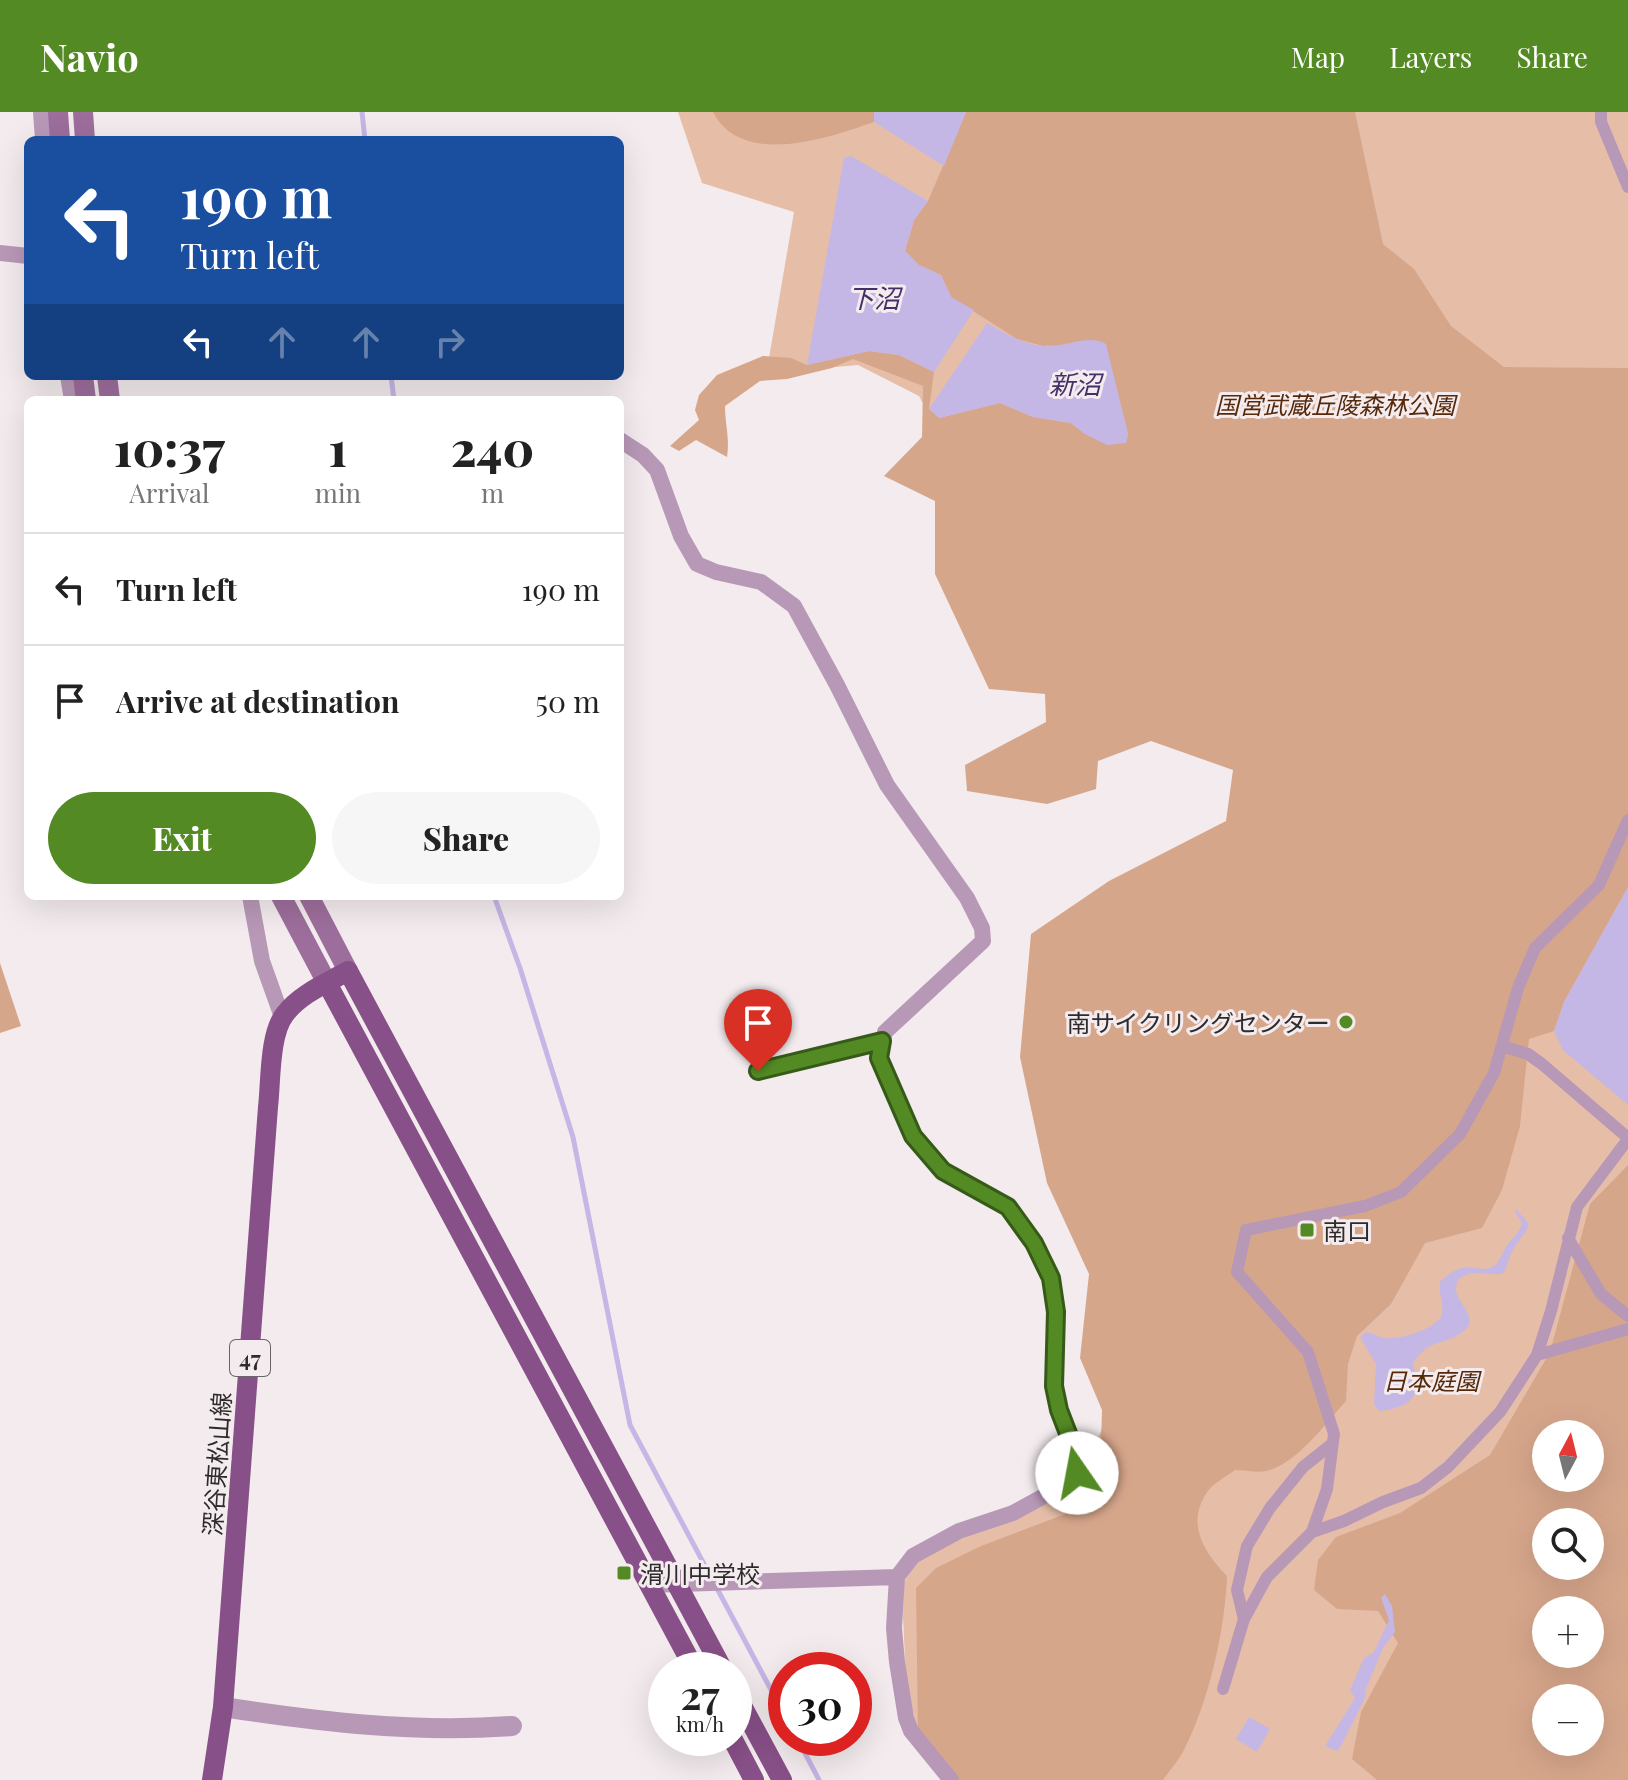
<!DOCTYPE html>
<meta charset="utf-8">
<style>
body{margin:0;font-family:"Playfair Display","Noto Sans JP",serif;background:#f6f6f6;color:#222;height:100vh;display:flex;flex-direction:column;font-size:30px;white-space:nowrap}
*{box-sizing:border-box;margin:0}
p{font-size:26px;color:#767676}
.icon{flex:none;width:44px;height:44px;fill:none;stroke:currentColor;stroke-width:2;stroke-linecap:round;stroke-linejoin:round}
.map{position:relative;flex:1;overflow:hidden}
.sheet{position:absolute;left:24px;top:284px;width:600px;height:504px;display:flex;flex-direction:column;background:#fff;border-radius:12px;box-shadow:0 8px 32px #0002}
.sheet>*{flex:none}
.guide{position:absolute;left:24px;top:24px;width:600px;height:244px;border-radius:12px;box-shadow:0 8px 32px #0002;background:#1a4fa0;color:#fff;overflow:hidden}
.needle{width:52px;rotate:7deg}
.controls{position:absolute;left:1532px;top:1308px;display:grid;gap:16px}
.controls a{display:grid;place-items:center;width:72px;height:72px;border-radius:50%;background:#fff;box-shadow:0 8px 32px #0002;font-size:40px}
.speed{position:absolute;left:648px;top:1540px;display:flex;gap:16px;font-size:40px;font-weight:700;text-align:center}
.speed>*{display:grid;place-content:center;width:104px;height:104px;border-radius:50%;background:#fff;box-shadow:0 8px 32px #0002;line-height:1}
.speed small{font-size:20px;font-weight:400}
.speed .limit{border:12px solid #d22;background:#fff;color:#111}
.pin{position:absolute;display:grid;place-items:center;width:68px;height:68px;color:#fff;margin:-82px -34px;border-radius:50% 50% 50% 0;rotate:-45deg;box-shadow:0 0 8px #0007}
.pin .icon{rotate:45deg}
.me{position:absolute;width:88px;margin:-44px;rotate:348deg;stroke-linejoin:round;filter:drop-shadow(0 0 6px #0008)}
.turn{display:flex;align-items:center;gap:28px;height:168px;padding:0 24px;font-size:36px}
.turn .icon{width:104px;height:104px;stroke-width:2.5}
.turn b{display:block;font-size:56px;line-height:68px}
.lanes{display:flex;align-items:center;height:76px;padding:0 24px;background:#0003;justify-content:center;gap:40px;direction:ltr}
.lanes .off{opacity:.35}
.eta{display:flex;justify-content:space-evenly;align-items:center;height:136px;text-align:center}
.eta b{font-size:48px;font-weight:800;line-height:56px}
.action{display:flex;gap:16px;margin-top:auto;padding:16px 24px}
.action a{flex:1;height:92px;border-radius:48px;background:#538a24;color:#fff;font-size:32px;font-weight:800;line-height:92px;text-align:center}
.action a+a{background:#f6f6f6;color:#222}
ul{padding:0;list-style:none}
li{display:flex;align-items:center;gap:24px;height:112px;padding:0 24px;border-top:2px solid #e0e0e0}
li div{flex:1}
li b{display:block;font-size:30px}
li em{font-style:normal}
header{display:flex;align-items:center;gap:48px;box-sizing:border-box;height:112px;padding:0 40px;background:#538a24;color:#fff}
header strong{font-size:38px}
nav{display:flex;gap:44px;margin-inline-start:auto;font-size:28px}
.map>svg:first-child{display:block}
.green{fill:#e6bea8;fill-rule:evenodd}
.forest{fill:#d6a68b;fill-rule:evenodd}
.water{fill:#c4b6e5}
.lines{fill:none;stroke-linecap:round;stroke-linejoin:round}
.stream{stroke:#c4b6e5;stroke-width:5}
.pedestrian{stroke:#b898b7;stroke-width:12}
.minor{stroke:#b898b7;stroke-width:16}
.tertiary{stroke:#b898b7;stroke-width:20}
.secondary{stroke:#9d6e9c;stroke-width:20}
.primary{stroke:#885088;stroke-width:20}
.route-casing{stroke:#365a17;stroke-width:20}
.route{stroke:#538a24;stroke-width:14}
.poi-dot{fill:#538a24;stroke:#f3ebed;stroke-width:3}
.labels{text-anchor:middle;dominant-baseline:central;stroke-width:6;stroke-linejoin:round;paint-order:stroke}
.shield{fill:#f3ebed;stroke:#696566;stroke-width:2}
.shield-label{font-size:22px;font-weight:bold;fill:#2e2b2c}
.park-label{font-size:24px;font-style:italic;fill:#56290a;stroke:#f3ebed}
.poi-label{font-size:24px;fill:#2e2b2c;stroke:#f3ebed;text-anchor:start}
.street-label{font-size:24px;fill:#2e2b2c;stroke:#f3ebed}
.water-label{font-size:26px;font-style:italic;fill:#452f68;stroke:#f3ebed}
</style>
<header>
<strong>Navio</strong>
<nav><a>Map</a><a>Layers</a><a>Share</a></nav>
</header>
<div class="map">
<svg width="1628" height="1668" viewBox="0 0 1628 1668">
<rect width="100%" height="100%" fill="#f3ebed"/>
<!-- green -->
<path class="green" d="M678,0h950v1668h-671l-39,-45 -12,-55 -3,-63 1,-35 15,-23 29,-17 127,-56 11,-12 3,-16 59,-133 94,-447 8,-129 -300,-294 -31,-59 -61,-31 -45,4 -45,-5 26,-152 -92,-29zM1546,1322h44v44h-44zM1546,1410h44v44h-44zM1546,1498h44v44h-44zM1546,1586h44v44h-44z"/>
<!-- forest -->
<path class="forest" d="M713,0h161v10c-46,16 -132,46 -161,-10z
M966,0h389l28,132 31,25 37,57 53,41 124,1v519l-64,115 -10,29 -25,8 -9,87 -18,64 -20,38 -57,15 -34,61 -34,32 -9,28 -2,37c-19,21 -50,64 -80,70 -9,2 -22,-1 -31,-1 -9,7 -24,14 -29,24 -20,31 -1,59 21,82 -2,54 -18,125 -43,174 -5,10 -14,20 -21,30h-206l-39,-45 -2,-147 20,-20 45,-22 100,-38 19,-32 2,-66 -22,-52 9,-84 -42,-91 -27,-126 11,-123 78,-53 117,-60 7,-51 -82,-29 -53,20 -2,28 -49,15 -80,-13 -2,-26 81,-43 -1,-28 -56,-5 -54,-115v-73l-51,-25 38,-39 1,-51 -70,-27 -21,9 -45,11 -27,2 -35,25c0,18 5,33 2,51l-31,-17 -17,11 -9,-5 29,-26 -4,-10 4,-15 18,-20 46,-19 28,2 16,7 62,-14 30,4 35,17 -5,37 10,9 61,-15 33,14 38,6 14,11 41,9 2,-9 -23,-90 -62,2 -26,-7 -66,-42 -10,-22 -22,-10 -14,-14 9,-31 14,-19z
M0,851l21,63 -21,7z
M1628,1053v615h-251l-25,-21 9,-47 37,-69 -20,-32 -41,-2 -23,-19 4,-30 18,-23 64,-24 90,-58 60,-103 40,-148zM1546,1322h44v44h-44zM1546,1410h44v44h-44zM1546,1498h44v44h-44zM1546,1586h44v44h-44z"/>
<!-- water -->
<path class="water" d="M874,0h92l-22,54 -70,-44z
M851,44l77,45 -14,19 -9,31 14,14 22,10 10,22 23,13 -40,62 -35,-17 -30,-4 -62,14 37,-207z
M987,211c18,10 35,21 55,23 21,3 45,-13 64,-2l22,90 -2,9 -19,2 -22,-11 -14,-11 -38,-6 -33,-14 -61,15 -10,-9z
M1628,775v218l-65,-55 -9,-19 10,-29z
M1516,1097l13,15c-3,10 -10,15 -15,24 -6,9 -5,18 -12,26l-32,-1 -12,6c-1,2 -2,10 -2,12 2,15 31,31 -2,46 -23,11 -24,3 -41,26 1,6 4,13 4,20 0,22 -21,26 -38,28l-5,-7 2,-40 -16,-27 6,-5c7,1 12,5 19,6 14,2 53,-9 57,-24 2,-11 -4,-21 -2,-32 27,-27 37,-6 54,-16 6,-4 9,-16 14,-22 6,-8 12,-12 14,-21l-7,-11z
M1385,1482l7,12 3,26 -12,16 -18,43v7l-24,48 -4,5 -12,-5 30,-48 -5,-8 14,-32 10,-6 15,-32 -8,-22z
M1249,1605l21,12 -13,23 -21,-13z"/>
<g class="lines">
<!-- stream -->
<path class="stream" d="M362,0l3,28
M391,264l3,24
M494,784l26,72 53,169 57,288 156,293
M797,1626l22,42"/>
<!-- pedestrian -->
<path class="pedestrian" d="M1601,0v10l27,65
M1502,934l26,8 14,10 86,74
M1568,1126l33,56 27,22
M1537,1243l91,-26
M1312,1420l32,-11 39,-19 38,-14 27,-21 52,-55 37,-57 14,-44 26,-104 51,-68
M1244,1507l-7,-29 10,-44 23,-38 33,-41 29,-23
M1223,1577l21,-70 23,-42 45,-45 15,-43 7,-55 -26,-82 -71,-80 9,-42 119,-24 36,-14 59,-58 34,-61 24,-85 17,-40 64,-63 29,-65"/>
<!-- minor -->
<path class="minor" d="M41,0l2,28
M0,141l28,3
M68,264l4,24
M620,328l23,15 14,15 24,66 16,28 19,8 45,10 33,24 43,79 50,100 80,113 15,30 1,13 -98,91 -6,26 34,78 30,35 65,36 26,36 17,35 5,34 -2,74 5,24 20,52 -2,11 -11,11 -53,29 -54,18 -46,25 -16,21 -3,51 3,34 9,56 5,13 40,49
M250,784l12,65 20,56
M758,959l124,-30
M649,1473l248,-8"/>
<!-- tertiary -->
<path class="tertiary" d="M223,1595c96,15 191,26 289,19"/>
<!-- secondary -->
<path class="secondary" d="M58,0l2,28
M83,0l2,28
M83,264l3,24
M107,264l3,24
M281,784l46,87
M309,784l39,75"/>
<!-- primary -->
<path class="primary" d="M327,871l368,687
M734,1579l48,89
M732,1626l22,42
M212,1668l11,-73 45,-600c3,-25 1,-73 17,-93 15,-20 42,-31 63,-43l375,699"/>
</g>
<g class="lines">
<defs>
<path id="route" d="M758,959l124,-30 -3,17 34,78 30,35 65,36 26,36 17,35 5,34 -2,74 5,24 20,52 -2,11"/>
</defs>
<!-- route casing -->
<use href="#route" class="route-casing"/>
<!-- route -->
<use href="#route" class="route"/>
</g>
<!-- markers -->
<g class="poi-dot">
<circle cx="1346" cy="910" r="8"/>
<rect x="1299" y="1110" width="16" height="16" rx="4"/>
<rect x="616" y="1453" width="16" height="16" rx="4"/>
</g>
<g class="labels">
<!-- shield labels -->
<rect class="shield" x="230" y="1228" width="40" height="36" rx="6"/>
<g class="shield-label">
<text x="250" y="1246">47</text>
</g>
<!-- park labels -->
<g class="park-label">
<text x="1335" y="292">国営武蔵丘陵森林公園</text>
<text x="1431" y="1268">日本庭園</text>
</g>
<!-- poi labels -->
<g class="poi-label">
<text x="1330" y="910" text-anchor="end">南サイクリングセンター</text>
<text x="1323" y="1118">南口</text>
<text x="640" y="1461">滑川中学校</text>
</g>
<!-- street labels -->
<g class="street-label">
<text transform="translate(216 1352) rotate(-86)">深谷東松山線</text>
</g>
<!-- water labels -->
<g class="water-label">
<text x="874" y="185">下沼</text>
<text x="1075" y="271">新沼</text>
</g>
</g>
</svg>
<div class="controls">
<a><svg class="needle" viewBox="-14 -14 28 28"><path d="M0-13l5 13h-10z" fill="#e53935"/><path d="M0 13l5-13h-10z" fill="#767676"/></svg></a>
<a><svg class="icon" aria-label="search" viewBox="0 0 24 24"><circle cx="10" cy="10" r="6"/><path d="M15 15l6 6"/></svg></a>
<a>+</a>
<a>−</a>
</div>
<div class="speed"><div>27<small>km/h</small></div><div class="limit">30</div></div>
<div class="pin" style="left:758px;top:959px;background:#d93025"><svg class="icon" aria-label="arrive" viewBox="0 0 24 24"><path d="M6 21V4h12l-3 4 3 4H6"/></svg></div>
<svg class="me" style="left:1077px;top:1361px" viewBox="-20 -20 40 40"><circle r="19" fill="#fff"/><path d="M0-13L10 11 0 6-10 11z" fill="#538a24"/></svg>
<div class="guide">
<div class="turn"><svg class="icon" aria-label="left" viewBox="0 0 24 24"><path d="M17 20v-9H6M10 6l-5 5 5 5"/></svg><div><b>190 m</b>Turn left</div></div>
<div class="lanes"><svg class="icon" aria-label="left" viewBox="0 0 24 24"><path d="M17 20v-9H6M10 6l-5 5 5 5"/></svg><svg class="icon off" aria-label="ahead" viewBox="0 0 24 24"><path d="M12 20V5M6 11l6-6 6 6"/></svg><svg class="icon off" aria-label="ahead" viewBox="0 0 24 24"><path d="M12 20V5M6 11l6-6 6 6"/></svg><svg class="icon off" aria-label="right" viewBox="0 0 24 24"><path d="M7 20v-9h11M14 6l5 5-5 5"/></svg></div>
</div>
<section class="sheet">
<div class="eta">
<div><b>10:37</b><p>Arrival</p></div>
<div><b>1</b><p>min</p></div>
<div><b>240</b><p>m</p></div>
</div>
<ul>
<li><svg class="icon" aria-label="left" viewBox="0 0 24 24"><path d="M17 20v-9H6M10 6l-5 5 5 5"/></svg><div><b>Turn left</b></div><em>190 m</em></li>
<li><svg class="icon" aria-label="arrive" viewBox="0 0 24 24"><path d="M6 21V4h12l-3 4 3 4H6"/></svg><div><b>Arrive at destination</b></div><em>50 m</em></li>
</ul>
<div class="action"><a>Exit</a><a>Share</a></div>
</section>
</div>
